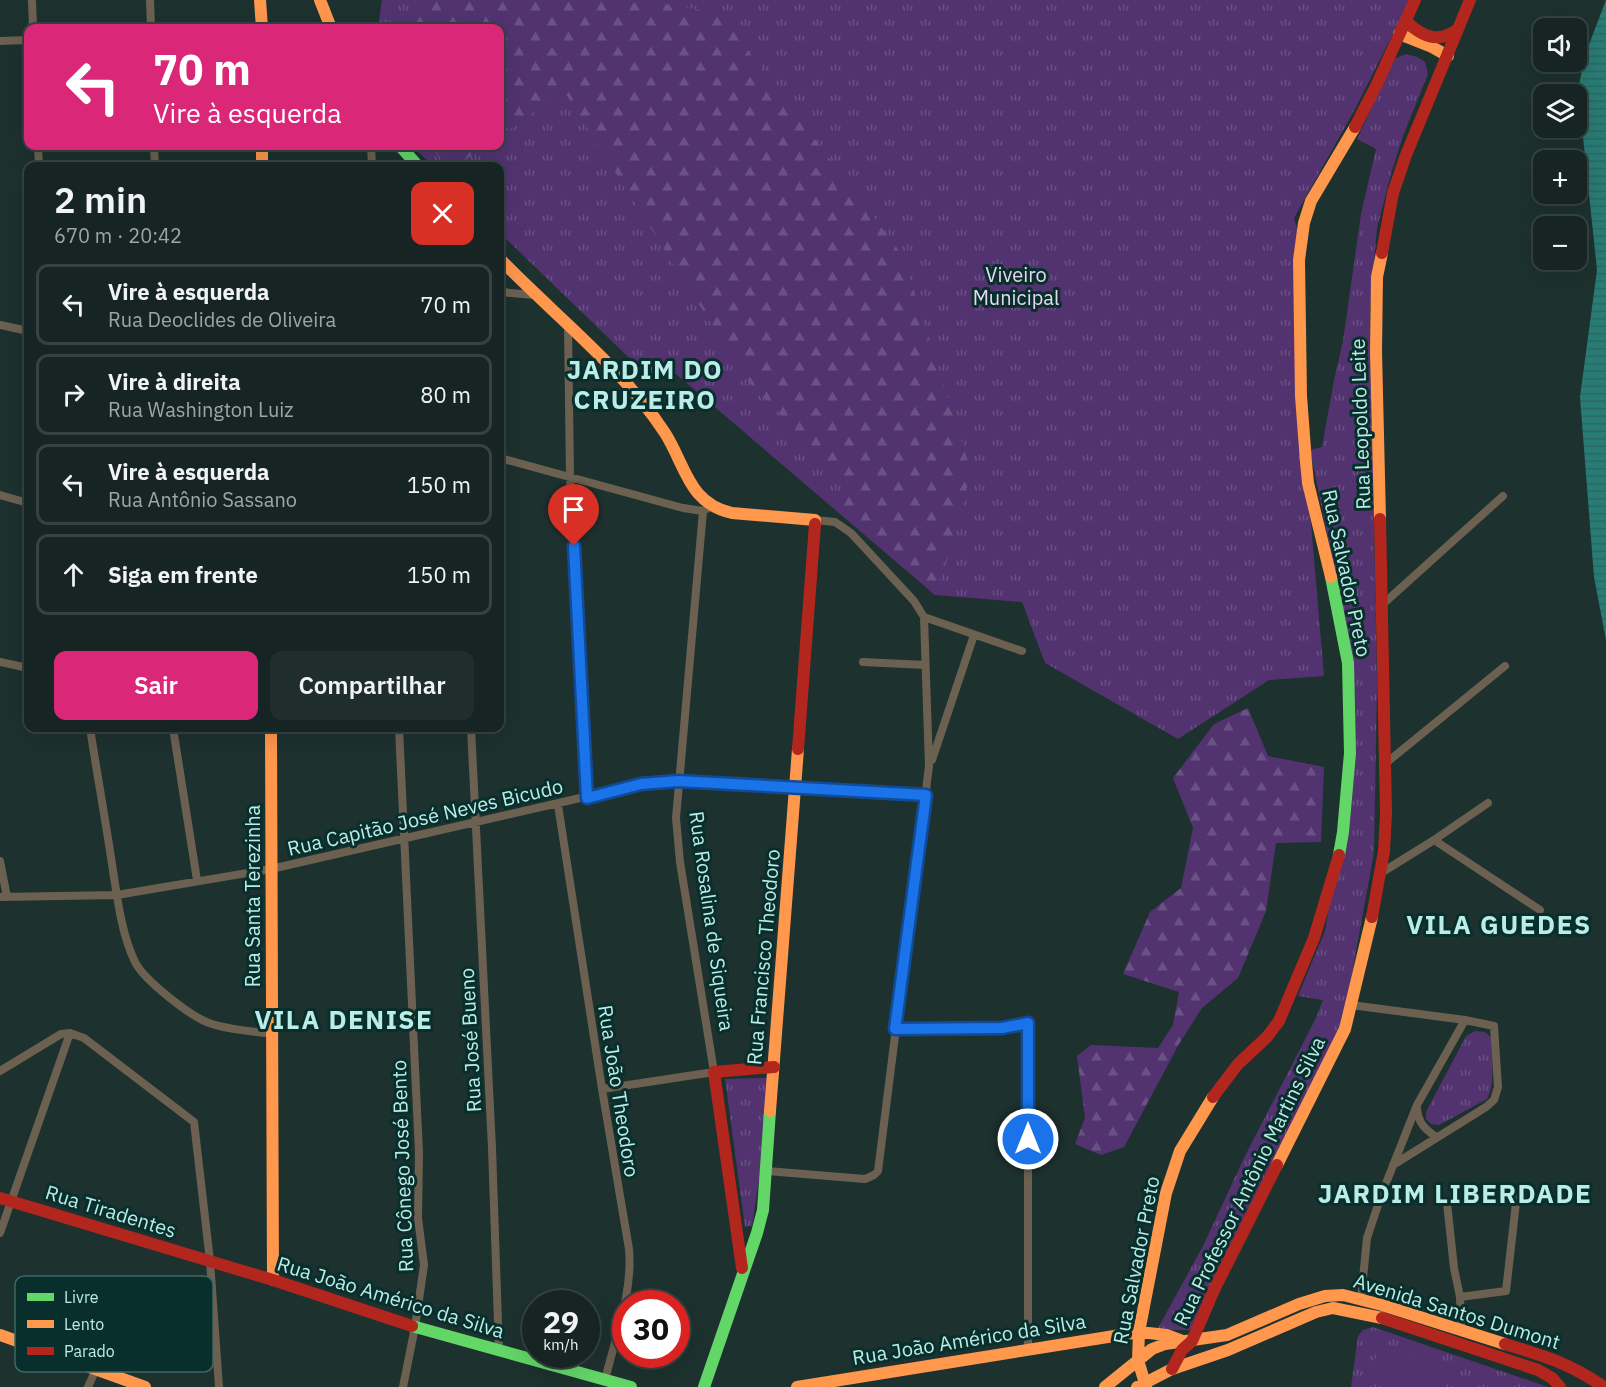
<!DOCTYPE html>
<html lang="pt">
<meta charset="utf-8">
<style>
body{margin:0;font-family:"IBM Plex Sans",sans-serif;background:#1f2d2b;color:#f1f3f6;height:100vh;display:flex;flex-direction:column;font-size:22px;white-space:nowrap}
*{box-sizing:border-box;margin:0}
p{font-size:20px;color:#9ea5a6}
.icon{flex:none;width:33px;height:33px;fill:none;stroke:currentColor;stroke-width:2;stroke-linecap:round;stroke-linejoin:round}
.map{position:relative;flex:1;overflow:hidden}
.details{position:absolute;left:24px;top:162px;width:480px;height:570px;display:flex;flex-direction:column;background:#162523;border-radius:12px;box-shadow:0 6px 24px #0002,0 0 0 2px #354241}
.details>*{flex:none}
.hud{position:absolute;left:24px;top:24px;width:480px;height:126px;border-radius:12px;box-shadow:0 6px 24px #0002,0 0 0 2px #354241;background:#db2777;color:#fff;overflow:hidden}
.tools{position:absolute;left:1533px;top:18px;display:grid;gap:12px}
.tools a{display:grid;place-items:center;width:54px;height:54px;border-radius:12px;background:#162523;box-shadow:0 6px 24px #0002,0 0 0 2px #354241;font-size:30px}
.speed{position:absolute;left:522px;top:1290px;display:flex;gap:12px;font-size:30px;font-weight:700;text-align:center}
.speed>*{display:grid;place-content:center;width:78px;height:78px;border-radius:50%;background:#162523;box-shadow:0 6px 24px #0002,0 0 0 2px #354241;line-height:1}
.speed small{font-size:15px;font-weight:400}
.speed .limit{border:9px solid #d22;background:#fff;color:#111}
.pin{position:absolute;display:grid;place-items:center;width:51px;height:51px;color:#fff;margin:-62px -26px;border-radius:50% 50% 50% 0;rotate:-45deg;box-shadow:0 0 6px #0007}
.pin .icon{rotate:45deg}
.me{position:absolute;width:66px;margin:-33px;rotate:0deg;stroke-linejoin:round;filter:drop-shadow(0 0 4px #0008)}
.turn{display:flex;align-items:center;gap:21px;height:126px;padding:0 30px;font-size:27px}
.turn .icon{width:78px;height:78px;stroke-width:2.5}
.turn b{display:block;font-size:42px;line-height:51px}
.round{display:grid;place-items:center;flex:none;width:63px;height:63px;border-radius:12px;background:#1f2d2b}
.head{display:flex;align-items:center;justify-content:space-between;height:102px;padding:0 30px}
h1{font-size:36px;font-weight:600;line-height:45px}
.cta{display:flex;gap:12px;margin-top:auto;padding:12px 30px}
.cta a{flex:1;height:69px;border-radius:12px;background:#db2777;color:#fff;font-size:24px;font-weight:600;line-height:69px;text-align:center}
.cta a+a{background:#1f2d2b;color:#f1f3f6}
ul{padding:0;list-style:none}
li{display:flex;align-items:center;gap:18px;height:81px;margin:0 12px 9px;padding:0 18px;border:3px solid #354241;border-radius:12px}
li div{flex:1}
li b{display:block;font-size:22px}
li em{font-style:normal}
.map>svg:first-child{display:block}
.grass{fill:url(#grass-tufts)}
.forest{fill:url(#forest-firs)}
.pitch{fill:#523370}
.water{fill:url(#water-rules)}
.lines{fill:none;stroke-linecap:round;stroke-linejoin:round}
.street{stroke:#6c6151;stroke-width:8}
.fast{stroke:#63d668;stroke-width:12}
.slow{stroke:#ff974d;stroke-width:12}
.jam{stroke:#b3261e;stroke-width:12}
.route-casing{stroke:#114b97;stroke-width:15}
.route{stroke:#1a73e8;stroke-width:10}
.labels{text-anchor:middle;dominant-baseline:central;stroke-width:6;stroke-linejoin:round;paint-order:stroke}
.park-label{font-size:20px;fill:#e4d9f0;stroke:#092f2c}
.street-label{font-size:20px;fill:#baede7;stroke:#092f2c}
.district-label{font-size:26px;font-weight:bold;letter-spacing:1.5px;fill:#baede7;stroke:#092f2c}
.key{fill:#092f2c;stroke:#3e6864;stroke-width:1.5}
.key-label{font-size:16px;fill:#baede7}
</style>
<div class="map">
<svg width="1606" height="1387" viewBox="0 0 1606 1387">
<defs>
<pattern id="grass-tufts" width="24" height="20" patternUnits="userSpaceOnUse" patternTransform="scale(1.5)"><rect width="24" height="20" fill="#523370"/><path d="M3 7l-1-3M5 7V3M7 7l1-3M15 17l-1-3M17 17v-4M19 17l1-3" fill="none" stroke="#695184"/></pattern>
<pattern id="forest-firs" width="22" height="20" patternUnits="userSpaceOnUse" patternTransform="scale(1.5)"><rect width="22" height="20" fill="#523370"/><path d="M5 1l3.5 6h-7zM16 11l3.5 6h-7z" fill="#695184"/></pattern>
<pattern id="water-rules" width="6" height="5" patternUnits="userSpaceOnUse" patternTransform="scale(1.5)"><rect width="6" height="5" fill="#277d76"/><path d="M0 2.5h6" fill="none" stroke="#2f6560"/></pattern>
</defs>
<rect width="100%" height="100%" fill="#1d312f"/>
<!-- grass -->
<path class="grass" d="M382,0h1028l-55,109 -61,109 7,25 3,198 20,235 -55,4 -91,59 -133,-76 -23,-61 -87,-7 -259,-221 -25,5 -151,-146v-67h-67l-21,-20h88v-118h-122z
M1406,54l11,3 8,5 3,12 -25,62 -12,38 -14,54 -7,79 7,378 -3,167 -32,177 -152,301h-33l46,-84 42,-90 70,-136 8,-20 -25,-4 27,-65 6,-35 9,-35 10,-216 -40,-195 12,-3 12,-67 9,-39 18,-127 15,-65 -19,-10 37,-80z
M1475,1031l10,1 6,5c0,19 5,45 -4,62l-48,26 -8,-1 -5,-5v-7l40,-76z
M767,1078l-7,94 -8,54 -7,1 -20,-148z
M1373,1327l175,60h-197l7,-51 5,-6z"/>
<!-- forest -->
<path class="forest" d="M415,0h171l91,5 44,10 182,241 68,215 -15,62 -21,62 -96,-90 4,-24 -96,-101 -183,-289 -64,45v-108h-93z
M429,146h57l-30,20h-8z
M1248,708l20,48 56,11 -3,75 -45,1 -10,68 -28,67 -36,30 -23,36 -55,103 -23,8 -26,-11 10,-26 -8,-62 14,-11 67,3 15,-23 6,-33 -56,-18 27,-62 31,-24 12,-60 -20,-50 41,-54z"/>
<!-- pitch -->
<path class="pitch" d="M1380,1345l70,22 -6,20h-42l-33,-10z"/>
<!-- water -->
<path class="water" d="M1606,0v640l-12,-63 -14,-180 17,-127 -19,-180 7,-35z"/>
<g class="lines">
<!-- street -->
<path class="street" d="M32,0l1,28
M150,0l1,28
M0,41l28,-1
M38,146l1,20
M154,146l1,20
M371,146l1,20
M500,292l34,3
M0,325l28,6
M568,326l2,151 17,321
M500,458l183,50 20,3
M0,495l28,8
M815,520l20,2 16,11 63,68 10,16 98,34
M1383,604l120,-108
M0,662l28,6
M863,662l62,3
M90,728c7,45 15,90 22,136 5,32 9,69 23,98 9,18 55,54 74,61 19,7 43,8 63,11
M173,728l24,152
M399,728l20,425 -1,65 6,47 -9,62 -12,60
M471,728l21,420 7,204
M932,760l42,-125
M1386,763l119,-97
M558,805l44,284 27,160c4,44 -14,89 -24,131
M1434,840l106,70
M0,861l7,36
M1381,873l53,-33 54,-37
M0,897l117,-2 154,-26 370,-85 37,-3 248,14
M1351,1005l114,15 29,6 4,61 -4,13 -8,7 -93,58
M895,1029l107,-1 26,-5v326
M0,1071l61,-37 9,-1 14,5 110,84 16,139 9,126
M602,1089l112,-17 -34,-210 -4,-44 27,-307 7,-4
M1417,1108c1,15 8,21 19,29
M767,1171l98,8 9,-4 4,-4 51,-405 -5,-149
M1447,1203l7,65 6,29 1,33
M0,1233l70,-200
M1460,1297l46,-6 11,-97
M1361,1299l6,-61 14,-42 36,-91 48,-85
M88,1387l8,-18"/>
<!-- fast -->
<path class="fast" d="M400,146l18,20
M1331,577l17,86 2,90 -7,79 -4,23
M412,1326l219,61
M704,1387l53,-154 6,-23 7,-99"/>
<!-- slow -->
<path class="slow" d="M260,0l2,28
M320,0l11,28
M1399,34l33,13 16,9
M262,146v20
M500,259c55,57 121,107 165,174 21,33 23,70 67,80l83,7v4
M1380,519l-4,-168 1,-74 5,-24
M1331,577l-23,-94 -2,-21 -5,-66 -2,-136 5,-37 7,-22 44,-74
M271,728l2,552
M770,1111l28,-362
M1277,1165l68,-136 27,-112
M0,1335l145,52
M797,1387l342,-55 28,3 16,6
M1105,1387l47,-38 13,-5 62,-9 72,-31 26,-8 18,-1 39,10 123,39
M1137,1387l35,-18 56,-19 88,-38 17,-4 49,10
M1146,1387l-8,-27 1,-28 27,-139 14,-42 33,-54"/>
<!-- jam -->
<path class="jam" d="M1406,21c16,16 33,23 52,8
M1355,127l21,-41 39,-86
M1382,253l11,-60 13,-38 64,-155
M798,749l17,-225
M1372,917l12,-66 2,-38 -6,-294
M1213,1097l25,-33 29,-27 12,-16 35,-83 25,-83
M0,1198l273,82 139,46
M742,1268l-28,-196 60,-5
M1382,1318l156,52 14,8 8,9
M1505,1344c39,12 64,19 99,43
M1172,1369l10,-19 10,-9 22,-51 63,-125"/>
</g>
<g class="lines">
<defs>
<path id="route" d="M574,546l13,252 54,-14 37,-3 248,14 -31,234 107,-1 26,-5v116"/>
</defs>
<!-- route casing -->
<use href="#route" class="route-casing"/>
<!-- route -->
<use href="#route" class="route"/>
</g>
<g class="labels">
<!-- park labels -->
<g class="park-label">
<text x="1016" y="274">Viveiro<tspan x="1016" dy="23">Municipal</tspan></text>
</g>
<!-- street labels -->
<g class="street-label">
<text transform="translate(1360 424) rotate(-92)">Rua Leopoldo Leite</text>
<text transform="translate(1347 573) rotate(78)">Rua Salvador Preto</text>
<text transform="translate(425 817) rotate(-13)">Rua Capitão José Neves Bicudo</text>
<text transform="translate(252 896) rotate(-90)">Rua Santa Terezinha</text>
<text transform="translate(712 921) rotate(82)">Rua Rosalina de Siqueira</text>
<text transform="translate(763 957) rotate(-85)">Rua Francisco Theodoro</text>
<text transform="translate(470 1040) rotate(-93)">Rua José Bueno</text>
<text transform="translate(619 1091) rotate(81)">Rua João Theodoro</text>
<text transform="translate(402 1166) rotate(-92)">Rua Cônego José Bento</text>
<text transform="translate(1249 1181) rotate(-64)">Rua Professor Antônio Martins Silva</text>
<text transform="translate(111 1211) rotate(17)">Rua Tiradentes</text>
<text transform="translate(1136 1260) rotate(-79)">Rua Salvador Preto</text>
<text transform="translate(391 1297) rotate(17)">Rua João Américo da Silva</text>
<text transform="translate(1457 1311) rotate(17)">Avenida Santos Dumont</text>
<text transform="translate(969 1339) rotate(-9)">Rua João Américo da Silva</text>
</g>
<!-- district labels -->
<g class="district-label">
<text x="645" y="369">JARDIM DO<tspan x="645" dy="30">CRUZEIRO</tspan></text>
<text x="1499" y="924">VILA GUEDES</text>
<text x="344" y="1019">VILA DENISE</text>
<text x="1455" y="1193">JARDIM LIBERDADE</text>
</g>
</g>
<!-- legend -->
<rect x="15" y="1276" width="198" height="96" rx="9" class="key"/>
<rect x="27" y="1293" width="27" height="8" fill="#63d668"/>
<rect x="27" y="1320" width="27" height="8" fill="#ff974d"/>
<rect x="27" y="1347" width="27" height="8" fill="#b3261e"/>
<g class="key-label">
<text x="64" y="1303">Livre</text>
<text x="64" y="1330">Lento</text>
<text x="64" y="1357">Parado</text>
</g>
</svg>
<div class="tools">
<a><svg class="icon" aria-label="sound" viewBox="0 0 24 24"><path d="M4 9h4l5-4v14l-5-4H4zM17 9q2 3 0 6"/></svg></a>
<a><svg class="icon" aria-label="layers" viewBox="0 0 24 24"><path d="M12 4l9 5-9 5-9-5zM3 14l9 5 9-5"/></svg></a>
<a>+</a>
<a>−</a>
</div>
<div class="speed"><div>29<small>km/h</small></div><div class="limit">30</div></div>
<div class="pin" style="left:574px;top:546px;background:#d93025"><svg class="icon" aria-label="arrive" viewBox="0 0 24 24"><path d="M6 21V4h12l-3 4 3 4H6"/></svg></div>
<svg class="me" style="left:1028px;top:1139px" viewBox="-20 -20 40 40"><circle r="17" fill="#1a73e8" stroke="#fff" stroke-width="3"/><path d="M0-11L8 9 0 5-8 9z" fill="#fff"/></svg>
<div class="hud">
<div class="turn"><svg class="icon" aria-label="left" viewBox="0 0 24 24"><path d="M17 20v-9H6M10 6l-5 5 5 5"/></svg><div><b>70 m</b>Vire à esquerda</div></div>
</div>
<section class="details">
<div class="head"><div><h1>2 min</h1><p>670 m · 20:42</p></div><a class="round" style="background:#d93025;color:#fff"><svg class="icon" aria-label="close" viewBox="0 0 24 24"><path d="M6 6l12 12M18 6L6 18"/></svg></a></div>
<ul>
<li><svg class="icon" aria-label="left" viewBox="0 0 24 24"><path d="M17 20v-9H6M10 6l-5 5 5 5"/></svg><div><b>Vire à esquerda</b><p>Rua Deoclides de Oliveira</p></div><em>70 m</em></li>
<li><svg class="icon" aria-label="right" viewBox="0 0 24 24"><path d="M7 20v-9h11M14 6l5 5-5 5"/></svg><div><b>Vire à direita</b><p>Rua Washington Luiz</p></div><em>80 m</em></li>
<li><svg class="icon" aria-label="left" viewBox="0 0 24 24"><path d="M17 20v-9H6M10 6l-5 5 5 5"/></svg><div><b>Vire à esquerda</b><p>Rua Antônio Sassano</p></div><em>150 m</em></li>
<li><svg class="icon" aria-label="ahead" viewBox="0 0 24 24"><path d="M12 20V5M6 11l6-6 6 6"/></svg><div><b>Siga em frente</b></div><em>150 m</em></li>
</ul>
<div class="cta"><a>Sair</a><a>Compartilhar</a></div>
</section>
</div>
